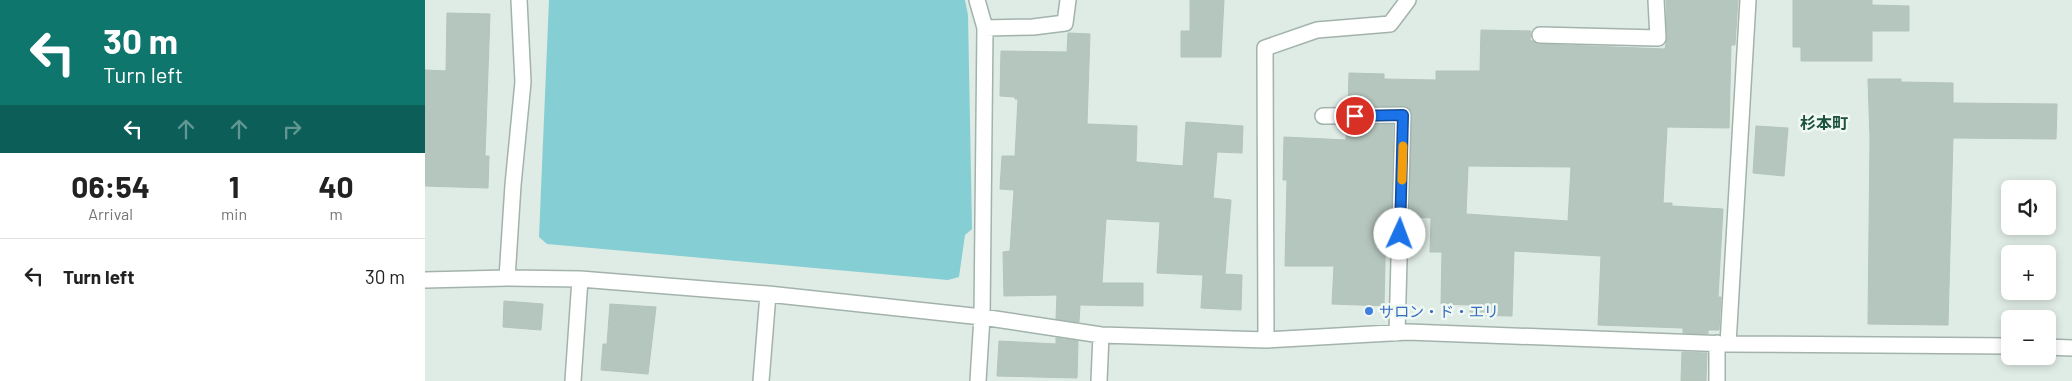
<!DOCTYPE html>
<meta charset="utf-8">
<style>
body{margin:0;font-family:Barlow,"Noto Sans JP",sans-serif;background:#f2f2f2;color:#222;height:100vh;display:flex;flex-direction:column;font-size:19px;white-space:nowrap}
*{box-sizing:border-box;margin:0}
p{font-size:16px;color:#767676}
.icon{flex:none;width:28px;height:28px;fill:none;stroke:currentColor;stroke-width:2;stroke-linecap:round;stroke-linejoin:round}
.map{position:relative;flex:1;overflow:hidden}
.drawer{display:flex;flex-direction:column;background:#fff;width:425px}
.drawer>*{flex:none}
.hud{background:#0f766e;color:#fff;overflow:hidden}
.tools{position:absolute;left:1576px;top:180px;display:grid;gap:10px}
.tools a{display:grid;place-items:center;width:55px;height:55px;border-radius:8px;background:#fff;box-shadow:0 2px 8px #0003;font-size:25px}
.pin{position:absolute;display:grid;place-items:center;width:42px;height:42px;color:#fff;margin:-21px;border:2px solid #fff;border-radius:50%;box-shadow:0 1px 5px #0007}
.me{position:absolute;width:55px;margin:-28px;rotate:2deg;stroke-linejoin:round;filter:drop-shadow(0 0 4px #0008)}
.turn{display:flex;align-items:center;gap:18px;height:105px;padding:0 20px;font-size:22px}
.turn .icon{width:65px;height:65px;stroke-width:2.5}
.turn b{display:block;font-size:35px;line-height:42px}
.lanes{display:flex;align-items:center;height:48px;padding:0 20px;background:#0003;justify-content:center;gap:25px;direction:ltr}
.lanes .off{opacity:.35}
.eta{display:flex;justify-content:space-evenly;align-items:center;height:85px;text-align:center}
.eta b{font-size:30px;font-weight:700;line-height:35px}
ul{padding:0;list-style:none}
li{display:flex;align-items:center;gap:15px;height:75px;padding:0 20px;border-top:1px solid #e0e0e0}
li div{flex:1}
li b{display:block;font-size:19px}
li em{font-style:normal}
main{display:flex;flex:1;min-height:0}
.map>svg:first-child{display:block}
.water{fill:#85ced3}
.building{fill:#b5c6be;stroke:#b2c5bb;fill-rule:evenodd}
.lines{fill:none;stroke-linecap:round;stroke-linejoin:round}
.minor-casing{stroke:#a2b3ac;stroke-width:18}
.minor{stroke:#fff;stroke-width:15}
.route-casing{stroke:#114b97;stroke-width:12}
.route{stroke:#1a73e8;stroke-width:9}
.slow{stroke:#f59e0b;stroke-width:9}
.shop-dot{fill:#3f7fe0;stroke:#f0f8f3;stroke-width:2}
.labels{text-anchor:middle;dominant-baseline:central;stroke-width:5;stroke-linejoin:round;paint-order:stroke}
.shop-label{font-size:15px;fill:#366cbe;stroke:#f0f8f3;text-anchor:start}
.neighbourhood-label{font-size:16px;font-weight:bold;fill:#1b4f3e;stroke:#f0f8f3}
</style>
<main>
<section class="drawer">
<div class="hud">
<div class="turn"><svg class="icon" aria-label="left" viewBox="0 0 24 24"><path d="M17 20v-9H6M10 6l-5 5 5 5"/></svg><div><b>30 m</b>Turn left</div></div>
<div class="lanes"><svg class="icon" aria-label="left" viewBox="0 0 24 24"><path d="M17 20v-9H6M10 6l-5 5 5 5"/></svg><svg class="icon off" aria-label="ahead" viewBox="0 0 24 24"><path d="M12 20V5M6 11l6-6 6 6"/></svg><svg class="icon off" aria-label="ahead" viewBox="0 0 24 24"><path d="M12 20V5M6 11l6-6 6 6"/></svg><svg class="icon off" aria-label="right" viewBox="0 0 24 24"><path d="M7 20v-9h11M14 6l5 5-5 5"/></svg></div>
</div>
<div class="eta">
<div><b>06:54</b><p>Arrival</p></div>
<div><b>1</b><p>min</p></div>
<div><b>40</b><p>m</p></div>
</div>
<ul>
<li><svg class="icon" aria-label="left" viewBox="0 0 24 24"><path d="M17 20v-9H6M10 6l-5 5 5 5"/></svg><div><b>Turn left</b></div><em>30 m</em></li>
</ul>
</section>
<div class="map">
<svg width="1647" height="381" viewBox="0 0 1647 381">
<rect width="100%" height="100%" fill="#dfebe5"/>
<!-- water -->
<path class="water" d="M124,0h416l3,15 4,214 -7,6 -6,42 -11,3 -401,-36 -8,-7z"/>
<!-- building -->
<path class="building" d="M765,0h34l-3,57h-40v-26h9z
M1241,0h72l-3,45h-4l-2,83 -62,-1 -4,76h9v3l51,3 -5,88h3l-2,33h-11v4l-25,-1v-5l-85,-3 3,-69 -87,-5 -2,65 -42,-1v-10l-29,-1 1,-52h-12l1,-34 -21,-1 1,-106 -8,-5h-55l1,-33 35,1v5l52,1v-9h44l1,-41 50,1 -1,9 10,4 125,5 2,-11zM1043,166l103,1 -3,54 -102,-7z
M1368,0h79v5l37,1v25h-37v30h-71v-14h-8z
M22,13l43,1 -5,142h4l-1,32 -63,-2v-116l21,1z
M643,33l22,1 -3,90 50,2 -1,36 47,4 3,-44 57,4 -1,27 -25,-1 -4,46 18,2 -6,74 17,1 -1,35 -40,-2 2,-33 -46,-2 3,-51 -54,-3 -4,64h41v23l-63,-1 -1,17 -23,-3 1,-24 -53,1 -1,-44 7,-1 4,-61 -14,-1 2,-33h13l3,-57h-3v-2l-15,-1 1,-45 66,1z
M1443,79h33v3l52,1v20l104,1 -1,35 -103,-1 -5,187 -80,-1 2,-186z
M968,124l-2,92h-5l-2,90 -52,-2 2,-38h-49l2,-86h-4l1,-43 62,3 1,-15z
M1331,126l32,2 -4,48 -31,-3z
M79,301l39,3 -2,26 -38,-3z
M185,304l46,3 -8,67 -47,-4 2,-26h4z
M631,338l22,3 -1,37 -80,-2 2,-35 57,3z
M1257,352l25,1 -1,28h-25z"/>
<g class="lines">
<defs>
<path id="minor" d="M552,0l8,28 -3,289 -4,64
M560,28l48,-1 32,-4 3,-23
M1115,35l118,3 -2,-38
M898,116l80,-1 -6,218
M82,278l6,-93 10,-103 -4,-82
M0,280l82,-2 73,1 188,15 214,23 119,18 165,5 142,-8 320,12 282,2
M841,340l-1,-292 52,-18 73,-6 18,-24
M1303,344l20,-344
M1622,347l25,1
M148,381l7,-102
M336,381l7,-87
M674,381l2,-46
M1292,381v-38"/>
</defs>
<!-- minor casing -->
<use href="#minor" class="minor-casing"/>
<!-- minor -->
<use href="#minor" class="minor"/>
</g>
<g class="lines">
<defs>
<path id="route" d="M930,116l48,-1 -3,119"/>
</defs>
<!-- route casing -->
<use href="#route" class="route-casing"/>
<!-- route -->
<use href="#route" class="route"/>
<!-- slow -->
<path class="slow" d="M977,180l1,-34"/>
</g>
<!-- markers -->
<circle class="shop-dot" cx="944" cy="311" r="5"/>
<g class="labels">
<!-- shop labels -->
<g class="shop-label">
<text x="954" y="311">サロン・ド・エリ</text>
</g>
<!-- neighbourhood labels -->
<g class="neighbourhood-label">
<text x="1399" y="122">杉本町</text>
</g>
</g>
</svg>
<div class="tools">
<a><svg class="icon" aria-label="sound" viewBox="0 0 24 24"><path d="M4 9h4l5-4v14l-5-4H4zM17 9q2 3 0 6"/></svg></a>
<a>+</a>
<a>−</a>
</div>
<div class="pin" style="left:930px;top:116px;background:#d93025"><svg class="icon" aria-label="arrive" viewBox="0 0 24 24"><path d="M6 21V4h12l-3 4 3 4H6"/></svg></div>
<svg class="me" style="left:975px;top:234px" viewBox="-20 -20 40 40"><circle r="19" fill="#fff"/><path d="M0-13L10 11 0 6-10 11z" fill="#1a73e8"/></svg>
</div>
</main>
